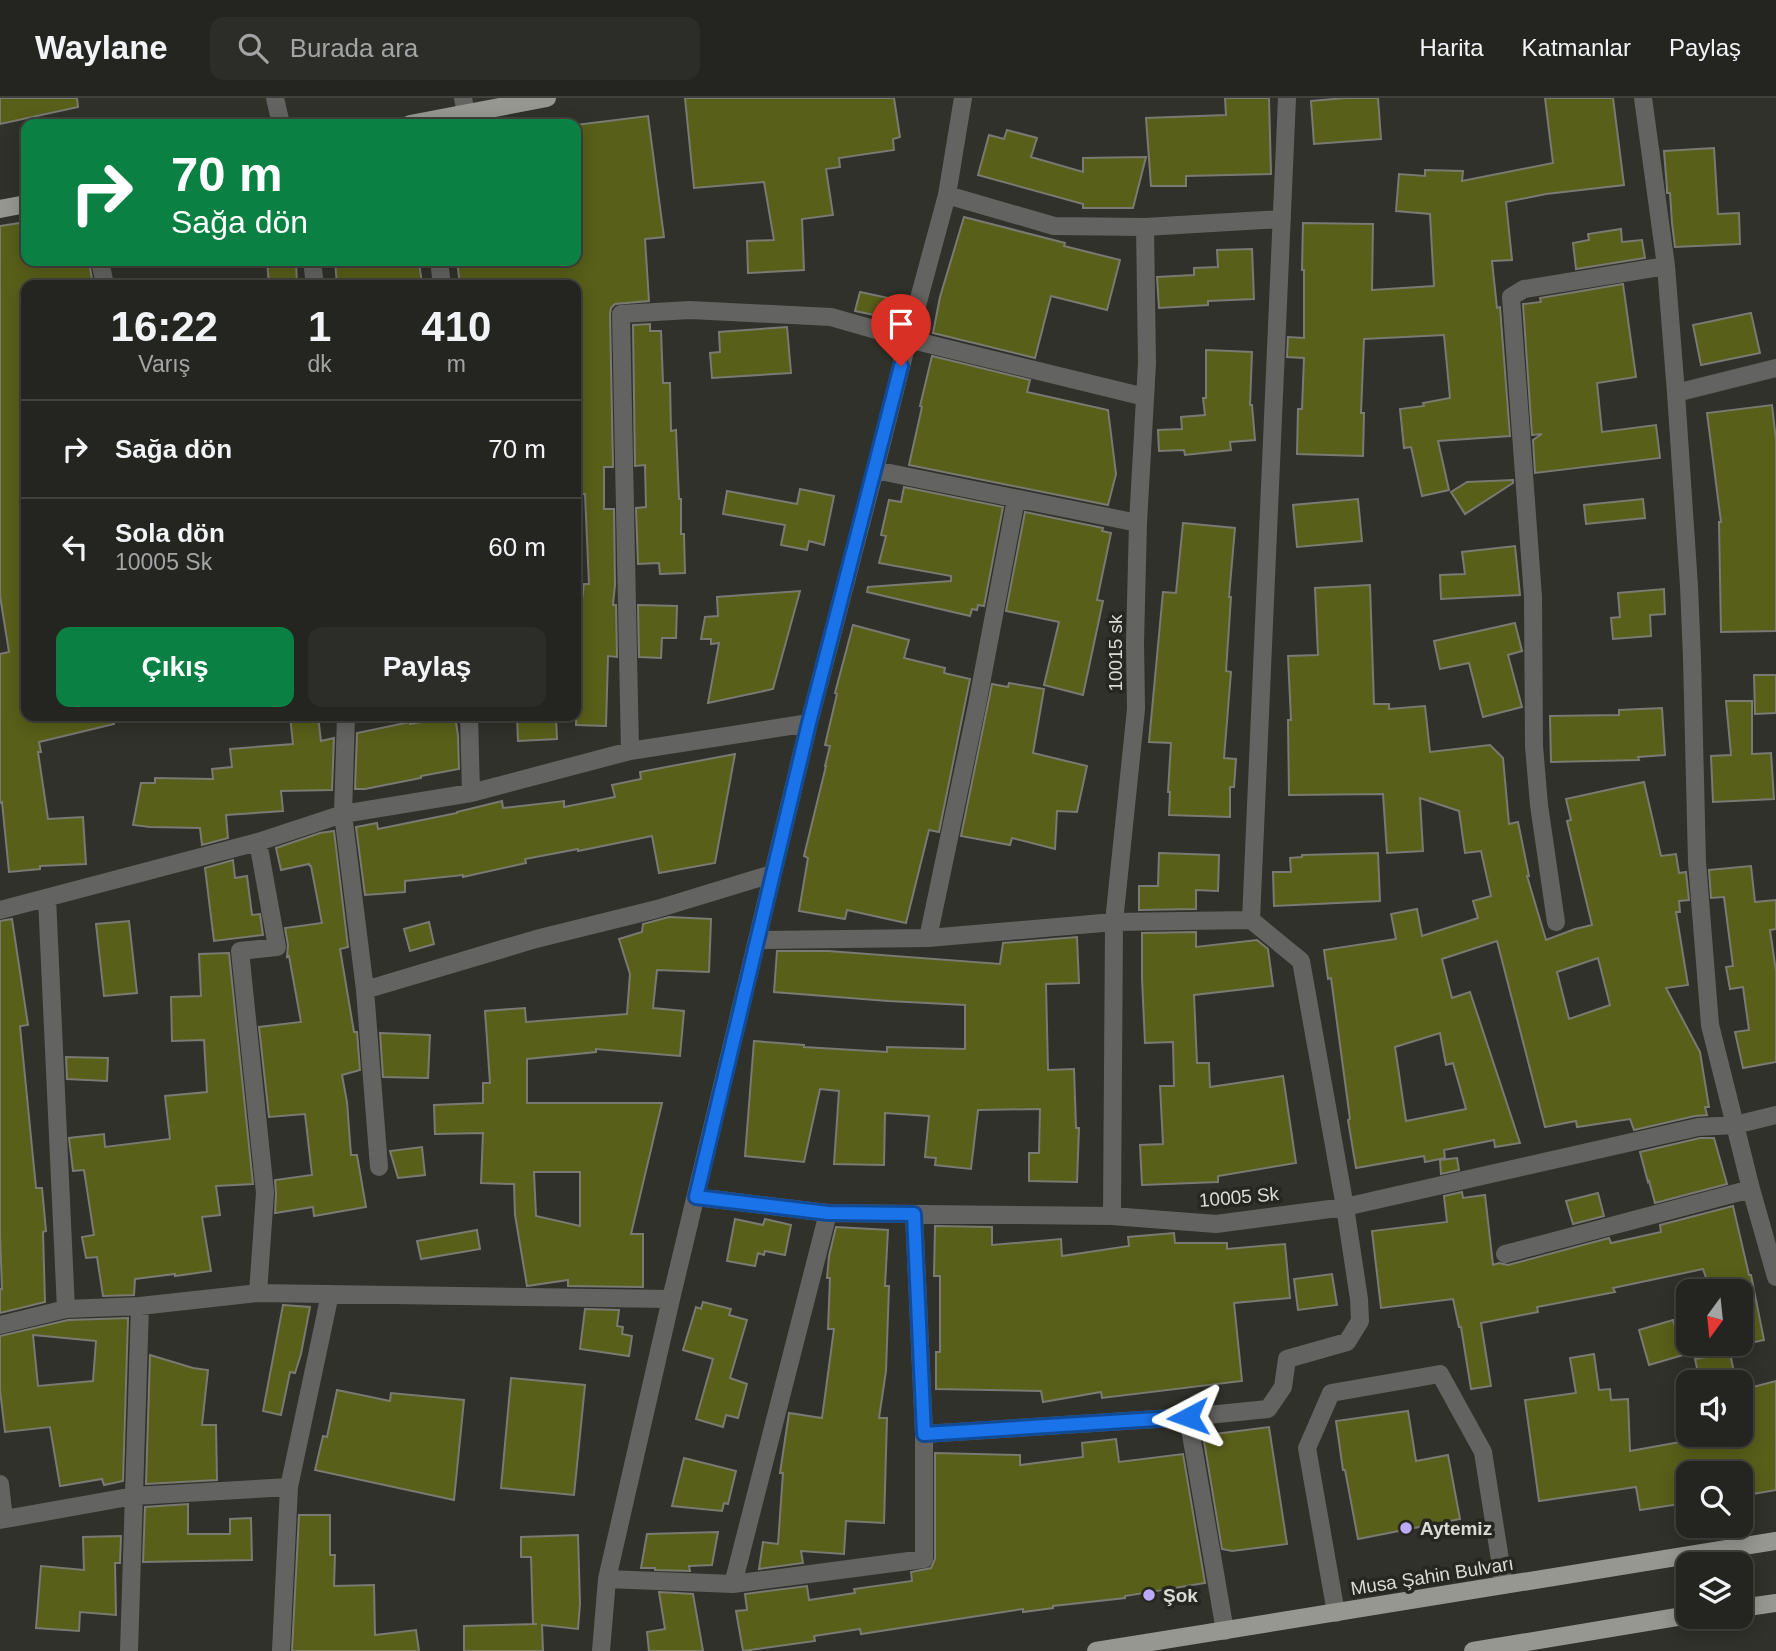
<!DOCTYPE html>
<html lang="tr">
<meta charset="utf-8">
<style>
body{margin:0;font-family:Helvetica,sans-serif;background:#2c2d29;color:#f1f3f6;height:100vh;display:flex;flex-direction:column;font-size:26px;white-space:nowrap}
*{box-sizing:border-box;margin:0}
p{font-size:23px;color:#a3a5a5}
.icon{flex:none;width:38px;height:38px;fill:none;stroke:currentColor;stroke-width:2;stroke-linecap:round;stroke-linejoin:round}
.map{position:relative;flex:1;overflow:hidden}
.details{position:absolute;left:21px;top:182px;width:560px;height:441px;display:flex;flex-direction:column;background:#242520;border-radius:14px;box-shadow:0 4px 18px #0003,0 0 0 2px #41423e}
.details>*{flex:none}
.hud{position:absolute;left:21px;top:21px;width:560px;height:147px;border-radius:14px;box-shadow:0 4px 18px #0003,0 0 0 2px #41423e;background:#0b8043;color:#fff;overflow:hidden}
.needle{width:46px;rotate:195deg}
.controls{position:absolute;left:1676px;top:1181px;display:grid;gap:14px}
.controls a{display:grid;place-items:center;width:77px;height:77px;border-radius:14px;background:#242520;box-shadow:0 4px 18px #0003,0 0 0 2px #41423e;font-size:35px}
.pin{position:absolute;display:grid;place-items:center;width:60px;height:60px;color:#fff;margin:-72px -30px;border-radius:50% 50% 50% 0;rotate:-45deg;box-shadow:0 0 7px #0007}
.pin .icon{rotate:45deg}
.me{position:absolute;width:77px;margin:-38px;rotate:266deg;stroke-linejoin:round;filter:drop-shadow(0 0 5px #0008)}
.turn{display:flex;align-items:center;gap:24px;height:147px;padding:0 35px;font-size:32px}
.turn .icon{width:91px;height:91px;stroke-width:2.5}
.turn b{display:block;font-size:49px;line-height:60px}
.eta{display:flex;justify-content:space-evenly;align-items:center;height:119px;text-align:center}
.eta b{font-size:42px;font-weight:600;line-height:49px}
.cta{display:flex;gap:14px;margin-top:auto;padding:14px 35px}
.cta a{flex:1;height:80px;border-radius:14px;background:#0b8043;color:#fff;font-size:28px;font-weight:600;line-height:80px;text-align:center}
.cta a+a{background:#2c2d29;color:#f1f3f6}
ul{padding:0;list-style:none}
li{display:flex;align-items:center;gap:21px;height:98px;padding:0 35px;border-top:2px solid #41423e}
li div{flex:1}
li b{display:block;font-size:26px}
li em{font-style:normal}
header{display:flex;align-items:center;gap:42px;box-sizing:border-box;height:98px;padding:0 35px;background:#242520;border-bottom:2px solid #41423e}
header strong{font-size:33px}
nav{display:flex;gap:38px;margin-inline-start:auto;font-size:24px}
.search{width:490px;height:63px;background:#2c2d29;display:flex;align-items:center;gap:18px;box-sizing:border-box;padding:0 24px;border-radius:14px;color:#a3a5a5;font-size:26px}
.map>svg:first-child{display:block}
.building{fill:#585f19;stroke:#797a72;stroke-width:2;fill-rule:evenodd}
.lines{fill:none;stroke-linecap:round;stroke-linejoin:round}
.minor{stroke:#636461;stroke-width:18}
.major{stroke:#959790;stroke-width:18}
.route-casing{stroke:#114b97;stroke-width:18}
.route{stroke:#1a73e8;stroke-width:12}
.poi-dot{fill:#bcaaf6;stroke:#262721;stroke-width:2.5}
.labels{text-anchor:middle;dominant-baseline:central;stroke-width:7;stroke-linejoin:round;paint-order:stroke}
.street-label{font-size:19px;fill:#dadbd7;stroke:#262721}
.poi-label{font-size:19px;font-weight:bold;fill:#dadbd7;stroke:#262721;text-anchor:start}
</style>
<header>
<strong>Waylane</strong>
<div class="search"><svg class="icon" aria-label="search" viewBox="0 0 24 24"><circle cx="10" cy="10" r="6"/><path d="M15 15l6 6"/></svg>Burada ara</div>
<nav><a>Harita</a><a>Katmanlar</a><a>Paylaş</a></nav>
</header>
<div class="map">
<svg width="1776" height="1553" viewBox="0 0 1776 1553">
<rect width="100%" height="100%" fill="#30312a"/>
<!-- building -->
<path class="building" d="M0,0h77l1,9 -78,17z
M685,0h209l6,39 -7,2 1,11 -55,8 1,9 -14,2 7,46 -31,4 2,51 -56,3 -1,-32 27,-1 -10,-58 -70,6z
M1225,0h44l2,76 -85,2v10h-35l-5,-68 80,-3z
M1345,0h33l3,41 -67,5 -3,-43z
M1545,0h68l11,87 -78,9 -40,8 6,58 -20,1 5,47 3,-1 10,129 -72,5 11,49 -27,6 -11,-49 -7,1 -4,-39 24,-3 -1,-3 27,-5 -6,-63 -80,4 -3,74h3l-1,43 -66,-2 1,-45h4l2,-51 -17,-1 1,-20 16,1v-68h-2l1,-47 70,1 -1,66 62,-4 -4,-72 -34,-3 3,-37 26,2v-6l38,1 -1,10 91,-18z
M648,18l16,121 -19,2 4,62 -34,3 -4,4 -1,6 3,153h-9v42h10l1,76 -2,20h3l1,52 -9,-1 -2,70 -30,-1v-77l8,-64h5l-4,-90h-6l1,-23h-4v-186h-116l-3,-24h119v-46h6l-6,-48v-42z
M1007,32l30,8 -6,19 52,15v-14l63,-1 -13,51h-50v-4l-105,-29 11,-40 15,4z
M1714,50l4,66 21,-1 1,31 -65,3 -3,-24 -2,-30h-3v-5l-3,-37z
M964,119l101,26 -1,3 56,14 -13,50 -56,-14 -16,62 -102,-25 7,-36z
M26,124v39h63l4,24h-67v431h87l1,8 -75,18 2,10h-3l10,67 35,-2 3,47 -46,2v3l-31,3 -7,-70 -2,1v-149l9,-2 -9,-56v-370z
M1621,131l1,13 20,-2 3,18 -69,11 -3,-26 16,-3 -1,-6z
M1252,151l2,50 -46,2v4l-49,3 -2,-31 37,-2v-7l24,-1 -1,-17z
M267,163h29l1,24h-28z
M335,163h84l3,24h-85z
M1623,186l13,93 -39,6 5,49 54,-7 4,33 -125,15 -2,-33 9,-6 -10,1 -9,-131 18,-2 -1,-4z
M860,194l33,7 -4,19 -34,-7z
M1751,215l9,40 -59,12 -8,-40z
M650,226v7h11l2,52h7l1,48 5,-1 3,69h2v35h3l1,39 -25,1 -1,-11 -21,1 -2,-56 10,-1 -1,-42 -10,1 -2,-141z
M787,229l4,46 -79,5 -2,-25 10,-1 -1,-20z
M1206,252l46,2 -2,53h2l3,35 -25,2 1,8 -46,5 -1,-5 -25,1 -1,-21 24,-1 -1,-12 24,-2 -2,-17h3z
M932,258l98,24 -3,12 81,18 8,64 -8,31 -199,-40 13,-58 -2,-1z
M1772,307l4,35v191l-55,1 -2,-110h2l-14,-109z
M1513,382v3l-48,31 -14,-22 16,-10z
M904,389l99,20 -19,99 -6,-1 -1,5 -5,-1 -2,7 -103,-24 1,-5 83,-6v-5l-72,-13 7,-27 -5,-1 8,-35 12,2z
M800,391l34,7 -10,49 -15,-4 -2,9 -26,-5 4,-20 -62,-11 4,-23 70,13z
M1358,401l4,42 -65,6 -4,-42z
M1643,401l2,19 -59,6 -2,-19z
M1025,414l78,16 -1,3 9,2 -14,67 6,1 -20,94 -39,-10 15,-63 -53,-11z
M1183,425l52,5 -6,69h2l-5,74 5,1 -7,86 12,1 -2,28h-4v30l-61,-2 1,-23h-2l3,-49 -22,-1 14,-150 13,1z
M1515,448l5,49 -79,4 -1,-24 25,-1 -3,-22z
M1370,487l4,119h15v5l36,-3 5,46 60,-7 13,13 6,66 9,-2 11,54h-2l19,64 29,-11 17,-4 -25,-104 4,-1 -5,-21 78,-17 17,74 15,-2 3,19 7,-1 3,28 -10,1 1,11h-4l12,73 -22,3 34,64 9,55h-4l2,8 -12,1 -61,14 -4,-11 -53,8 -1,-6 -31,6 -48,-186 -55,18 10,39 18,-6 50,151 -25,4 -1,-7 -50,10 1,8 -20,4 -1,-6 -68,12 -8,-48 2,-1 -19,-141 -3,1 -4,-29 72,-11 -5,-25 26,-5 5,27 56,-18 -5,-17 18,-5 -10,-45 -16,2 -6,-42 -39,-13 3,53 -36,2 -4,-59 -94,1 -1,-75h3l-3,-64 30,-1 -3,-67zM1598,860l12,47 -41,14 -12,-47zM1440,935l6,32 7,-2 13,46 -60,12 -11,-74z
M1664,491l1,25 -15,1 1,21 -38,3 -2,-21 9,-1 -2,-24z
M800,493l-27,98 -65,14 11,-60 -8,1v-5h-10l4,-22 13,-1 -1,-19z
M638,507l39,1 -1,32h-14l-1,20 -22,-1z
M1515,525l7,28 -14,4 14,52 -39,10 -14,-54 -29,6 -6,-28z
M853,527l56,15 -5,18 41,10 -1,5 26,6 -31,153 -10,-2 -23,93 -59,-13 -2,9 -46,-8 9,-53 -4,-2 22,-90h-1l5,-20 -5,-1 12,-51 -2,-1z
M1754,577h22v38l-21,1z
M1009,585l35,6 -11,64 54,13 -10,46 -20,-1 -2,38 -43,-11 -2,7 -49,-9 31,-152 16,3z
M1726,603h26v53l19,-1 3,46 -61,3 -2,-46 20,-1z
M1662,610l3,47 -27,2 1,3 -88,2 -1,-46 69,-1v-5z
M290,618h28l3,25 13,-3 -2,52 -51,1 2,20 -57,4 2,23 -26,7 -2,-17 -50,-1 -17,-2 8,-42h14v-5l58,1 -1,-10 20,-2 -2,-18 63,-5z
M455,618l3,19 1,34 -38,7v2l-56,11h-10l2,-56 53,-11v2z
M517,618h39l1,23 -39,2z
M735,656l-20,109 -56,10 -7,-37 -74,15v-2l-53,10 1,4 -63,14v-2l-58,6v11l-40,3 -9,-68 21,-4 1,6 79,-16v-1l45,-11 1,7 61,-7v6l51,-10 -3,-12 29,-6 -1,-7z
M334,733l14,116 -8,2 14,83h3l3,38 -18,5 5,27 4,53h6l9,52 -52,9 -1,-9 -38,6 1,-19 -1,-14 37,-5 -7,-61 -36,3 -10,-90 42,-5 -12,-66 -2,1 1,-12 -3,-17 37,-5 -11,-57h-1l-1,-2 -28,6 -5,-22 44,-15z
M1159,755l60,2 -1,36 -22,-1v19l-57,1v-24h19z
M1378,755l2,48 -106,5 -1,-34h18l-1,-14 12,-1v-2z
M233,762l2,18 12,-2 5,39 8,-1 3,21 -49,6 -9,-73z
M1751,768l4,36 21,-2v29l-6,1 6,41v91l-33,6 -8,-36 14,-2 -6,-43 -13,2 -4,-22 7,-1 -9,-69 -13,1 -2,-28z
M669,819l42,2 -2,53 -52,-2 -4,38 31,3 -4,45 -84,-7v3l-69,7v44h135l-31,131h12v53l-75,-1v-6l-41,6 -12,-71 -1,-31 -33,-1 2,-50 -48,1 -1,-29 49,-2v-20h7l-5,-72 40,-3 1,14 101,-8 3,-40 -11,-35 23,-7 1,-8zM534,1074h46v54l-44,-10z
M12,821l16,106 -8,1 16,162h6l4,43 -3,1 2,70 -45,11v-24h2l-2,-54v-314z
M129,823l8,72 -33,3 -8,-72z
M429,824l5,22 -24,7 -6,-22z
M1196,834v15l61,-7 11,9 5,37 -79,9 3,68h12l1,24 73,-11 13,87 -78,13v6l-76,3 -2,-40 23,-1 -3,-58h14l-1,-44 -28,1 -3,-64v-46z
M1077,839l2,46 -33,1 2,86 26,-1 2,59h3l-2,54 -48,-1v-28h10l1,-44 -62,1 -7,59 -36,-4 1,-7 -11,-1 4,-41 -44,-3 -1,52 -50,-1 5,-73 -19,-2 -16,73 -59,-6 9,-115 50,4v2l83,5v-5l78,2v-44l-77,-4 -114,-9 3,-41h51l172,13 3,-21z
M229,855l24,231 -37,2 4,29 -18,2 9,54 -36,5v-2l-40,5 -1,16 -31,1 -6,-39 -11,1 -4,-21 12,-2 -10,-65 -11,1 -4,-33 35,-4 1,13 65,-8 -5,-43 42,-4 -3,-52 -32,1 -1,-44 30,-1 -2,-42z
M380,935l50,2 -2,43 -45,-1z
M66,959l42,1 -1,23 -40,-2z
M1700,1040h14l13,46 -72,19 -6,-22 -1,1 -8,-30z
M422,1049l3,28 -27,3 -8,-27z
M1457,1060l2,12 -18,4 -1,-14z
M1462,1094l1,6 22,-3 8,70 6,-2 9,2 101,-27 2,5 50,-11 -1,-7 73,-19 16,69h2l13,65 -23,5v-53h-30l-8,-23 -90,19 2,4 -78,15 1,5 -57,11 10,63 -20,3 -10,-62h-2l-6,-28 -72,9 -9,-77 75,-9 -3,-26z
M1598,1095l6,23 -31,8 -7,-23z
M735,1121l28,6 2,-6 26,6 -6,30 -20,-4 -1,4 -6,-2 -3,13 -28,-5z
M935,1128l57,1v18l69,-6 1,17 67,-10 -1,-9 46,-4 1,10h52v6l58,-5 5,54 -56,5 8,78 -140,17 -1,-6 -58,10 -2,-11 -105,-2v-37h4v-76h-6z
M836,1129l52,3 -3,56h4l-3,85 -7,47h8l-3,105 -38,-2 -2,33 -43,-3 2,12 -44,6 4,-27 15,2 5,-71h-3l9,-60 33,5 12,-89h-6l2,-51h-3l2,-22z
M477,1132l3,19 -59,10 -4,-18z
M1332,1176l5,31 -39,5 -4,-31z
M703,1204l28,7 -2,6 18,5 -17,58 17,6 -9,34 -12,-3 -3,12 -27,-8 17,-60 -30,-9 13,-43 5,2z
M283,1207l27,2 -9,47 -6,19 -5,-1 -9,43 -18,-4z
M585,1211l34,1 -2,16 6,1 -1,7 10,2 -3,20 -49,-7z
M128,1220l-5,163 -19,4 -2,-6 -42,7 -10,-59 -45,5 -5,-42v-54l68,-16zM33,1237l63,6 -3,40 -55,5z
M1673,1222l10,35 -34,10 -10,-35z
M1730,1255l6,29h-36l-5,-23z
M1594,1256l5,36 11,-1 1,11 17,-1 2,52 67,-12 -1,-4h45v-45l35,-9v109l-35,6v-22h-66l5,30 -40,6 -4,-23 -97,14 -14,-101 51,-7 -6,-35z
M150,1257l43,13 15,2 -6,55h14l1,55 -71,4z
M511,1280l74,7 -11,110 -73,-7z
M337,1292l53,11 1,-8 73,7 -10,100 -139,-30 8,-34 4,1z
M1408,1313l8,50 32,-6 12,64 -102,20 -13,-69h-2l-7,-49z
M1269,1329l18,117 -55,7 -10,-2 -18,-108 11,-7z
M1116,1341l3,23 64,-8 22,129 -80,13v2l-72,8v2l-30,4v-3l-162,25 -1,-5 -46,7 1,5 -72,10 -7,-40 11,-1 -2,-16 62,-8 2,14 46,-7 -1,-4 58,-8 -1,-9 20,-4 4,-9v-106l85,2v10l63,-8 -1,-14z
M684,1360l52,13 -8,33 -4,-1 -2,8 -50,-5z
M188,1406v30h42v-15l21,-1 1,42 -109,2 2,-55z
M299,1417h31v40h5l-1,31 40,-1 1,50 41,-5 3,21h-127z
M718,1434l-6,33 -23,1 1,5 -35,-1v-2h-14l6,-34z
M578,1437l2,69 -2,25 -36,-4 1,26h-79v-25l73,-2h-4l-2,-67h-10v-20z
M121,1438l-1,27h-5l1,52 -36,-3 -1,19 -43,-3 5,-62 43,4 -1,-33z
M659,1494l34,2 10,57h-54l-2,-19 18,-3z"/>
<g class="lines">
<!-- minor -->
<path class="minor" d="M275,0l6,26
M463,0l3,15
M1643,0l23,168 10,127 13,193 3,72 5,204 13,163 41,164 25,88
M947,97l107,31 91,1
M100,163l5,24
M312,163l3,24
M439,163l3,24
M1676,295l100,-25
M875,372l263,53
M346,618l-3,98 22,176 14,177
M469,618l2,77
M630,653l-9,-437 69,-4 141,7 77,22 237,58
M47,800l19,411
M0,812l258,-68 85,-28 128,-21 159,-42 179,-28
M1556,824l-17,-117 -5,-59 -1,-149 -22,-300 13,-8 142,-23
M928,840l49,-233 39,-206
M757,842l171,-2 186,-16 137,-2
M365,892l171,-51 121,-30 115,-35
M696,1099l132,16 284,3 104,8 129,-17 353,-80 37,-2 41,-10
M828,1115l-95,371 191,-25v-125l-10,-220
M1112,1118l2,-294 22,-213 -1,-67 3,-119 9,-160 -2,-136 137,-8
M1505,1156l246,-65
M258,1195l7,-100 -25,-242 37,-4 -19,-105
M0,1227l66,-16 74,-3 118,-13 413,6
M1188,1319l37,214
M924,1336l264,-17 80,-8 15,-22 4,-28 60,-17 13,-21 -1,-22 -14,-92 -44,-246 -50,-41 36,-822
M0,1386l4,35
M0,1422l134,-24 155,-9
M607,1481l126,5
M1336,1515l-29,-165 24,-55 109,-19 43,78 21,133
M129,1553l11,-345
M281,1553l8,-164 41,-193
M601,1553l6,-72 64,-280 138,-576 66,-253 33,-131 39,-144 16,-97"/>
<!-- major -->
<path class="major" d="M410,26l137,-26
M0,111l26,-5
M1741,1510l35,-5
M1096,1553l680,-110
M1473,1553l216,-36"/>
</g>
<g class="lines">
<defs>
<path id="route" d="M901,268l-92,357 -113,474 132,16 86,1 10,220 264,-17"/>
</defs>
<!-- route casing -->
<use href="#route" class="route-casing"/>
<!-- route -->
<use href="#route" class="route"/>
</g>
<!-- markers -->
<g class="poi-dot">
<circle cx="1406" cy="1430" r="7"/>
<circle cx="1149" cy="1497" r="7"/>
</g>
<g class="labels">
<!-- street labels -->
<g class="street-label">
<text transform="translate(1115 555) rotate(-90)">10015 sk</text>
<text transform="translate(1239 1099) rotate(-5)">10005 Sk</text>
<text transform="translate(1432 1478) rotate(-9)">Musa Şahin Bulvarı</text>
</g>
<!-- poi labels -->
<g class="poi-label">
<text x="1420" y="1430">Aytemiz</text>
<text x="1163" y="1497">Şok</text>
</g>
</g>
</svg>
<div class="controls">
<a><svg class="needle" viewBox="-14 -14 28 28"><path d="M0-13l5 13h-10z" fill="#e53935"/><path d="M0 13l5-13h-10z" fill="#a3a5a5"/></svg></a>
<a><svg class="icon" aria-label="sound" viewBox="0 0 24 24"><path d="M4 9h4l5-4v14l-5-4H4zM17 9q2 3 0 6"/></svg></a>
<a><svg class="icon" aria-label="search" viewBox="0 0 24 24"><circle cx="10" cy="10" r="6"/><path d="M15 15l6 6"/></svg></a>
<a><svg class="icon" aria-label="layers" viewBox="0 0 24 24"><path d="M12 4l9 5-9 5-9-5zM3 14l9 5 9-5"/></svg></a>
</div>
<div class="pin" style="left:901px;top:268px;background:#d93025"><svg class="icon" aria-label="arrive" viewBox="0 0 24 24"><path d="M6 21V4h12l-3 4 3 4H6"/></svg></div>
<svg class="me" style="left:1188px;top:1319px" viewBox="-20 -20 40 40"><path d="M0-17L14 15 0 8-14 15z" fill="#1a73e8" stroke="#fff" stroke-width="4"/></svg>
<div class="hud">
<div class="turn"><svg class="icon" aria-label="right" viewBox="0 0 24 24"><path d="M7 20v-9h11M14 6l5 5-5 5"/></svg><div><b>70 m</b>Sağa dön</div></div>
</div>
<section class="details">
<div class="eta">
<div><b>16:22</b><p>Varış</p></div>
<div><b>1</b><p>dk</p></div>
<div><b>410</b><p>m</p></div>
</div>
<ul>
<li><svg class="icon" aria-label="right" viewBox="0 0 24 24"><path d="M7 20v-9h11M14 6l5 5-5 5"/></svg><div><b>Sağa dön</b></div><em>70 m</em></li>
<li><svg class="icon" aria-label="left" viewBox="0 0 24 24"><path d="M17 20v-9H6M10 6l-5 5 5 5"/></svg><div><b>Sola dön</b><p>10005 Sk</p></div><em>60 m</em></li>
</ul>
<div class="cta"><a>Çıkış</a><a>Paylaş</a></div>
</section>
</div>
